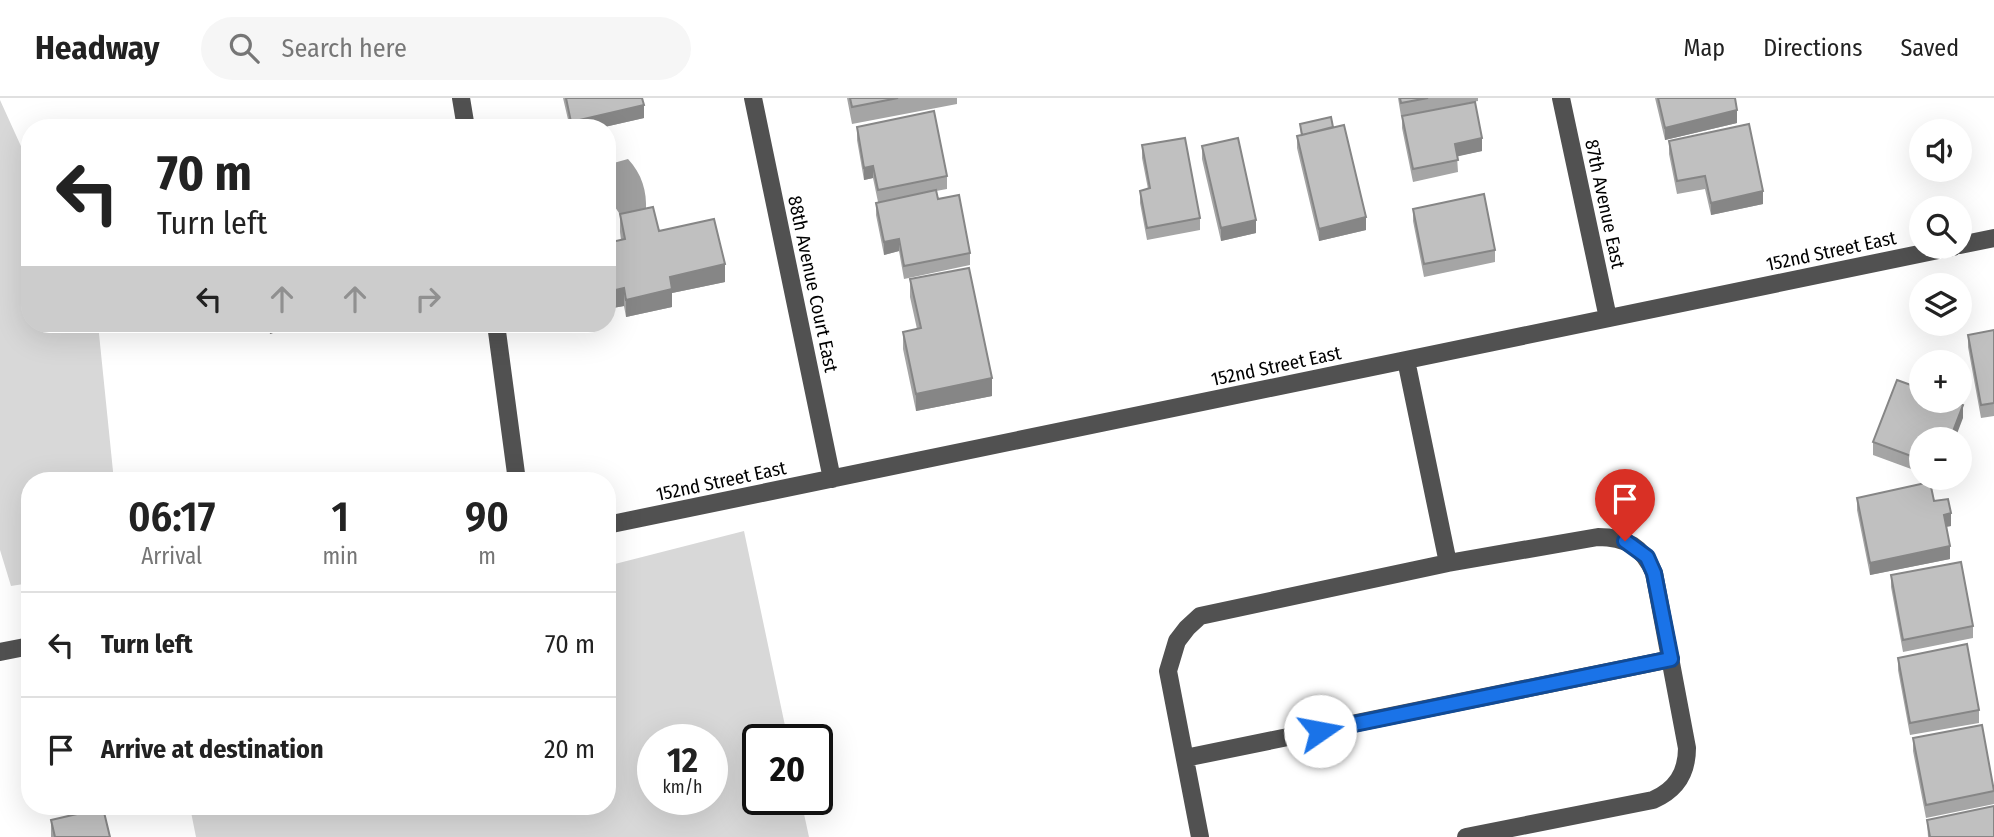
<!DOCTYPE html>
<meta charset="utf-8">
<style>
body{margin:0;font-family:"Fira Sans Condensed",sans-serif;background:#f6f6f6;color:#222;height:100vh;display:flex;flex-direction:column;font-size:26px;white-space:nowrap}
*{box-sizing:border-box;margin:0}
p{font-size:23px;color:#767676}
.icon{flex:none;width:38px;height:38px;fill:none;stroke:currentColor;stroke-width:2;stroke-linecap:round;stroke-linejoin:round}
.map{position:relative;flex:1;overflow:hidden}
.sheet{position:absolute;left:21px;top:374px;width:595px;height:343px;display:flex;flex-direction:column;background:#fff;border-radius:28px;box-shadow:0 7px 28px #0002}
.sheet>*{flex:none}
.top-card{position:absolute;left:21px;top:21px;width:595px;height:214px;border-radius:28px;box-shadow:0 7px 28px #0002;background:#fff;color:#222;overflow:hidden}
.tools{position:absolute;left:1909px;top:21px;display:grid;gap:14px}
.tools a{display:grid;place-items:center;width:63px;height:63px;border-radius:50%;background:#fff;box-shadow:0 7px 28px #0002;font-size:35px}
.speed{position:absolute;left:637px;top:626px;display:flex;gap:14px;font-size:35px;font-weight:700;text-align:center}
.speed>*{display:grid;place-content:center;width:91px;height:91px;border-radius:50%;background:#fff;box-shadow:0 7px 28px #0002;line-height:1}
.speed small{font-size:18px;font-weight:400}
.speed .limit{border:4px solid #111;border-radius:10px;background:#fff;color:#111}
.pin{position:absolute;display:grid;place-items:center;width:60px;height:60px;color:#fff;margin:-72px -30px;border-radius:50% 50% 50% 0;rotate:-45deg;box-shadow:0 0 7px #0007}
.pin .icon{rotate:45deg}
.me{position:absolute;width:77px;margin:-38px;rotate:78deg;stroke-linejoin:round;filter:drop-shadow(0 0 5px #0008)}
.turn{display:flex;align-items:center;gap:24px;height:147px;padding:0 21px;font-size:32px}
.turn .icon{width:91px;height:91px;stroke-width:2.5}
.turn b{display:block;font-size:49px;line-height:60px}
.lanes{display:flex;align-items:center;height:66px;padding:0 21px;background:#0003;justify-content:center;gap:35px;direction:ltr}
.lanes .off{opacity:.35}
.eta{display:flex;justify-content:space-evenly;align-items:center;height:119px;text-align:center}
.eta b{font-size:42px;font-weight:600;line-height:49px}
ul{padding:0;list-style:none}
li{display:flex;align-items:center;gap:21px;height:105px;padding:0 21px;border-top:2px solid #e0e0e0}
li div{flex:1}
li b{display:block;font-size:26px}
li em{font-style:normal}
header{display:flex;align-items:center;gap:42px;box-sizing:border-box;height:98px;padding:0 35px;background:#fff;border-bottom:2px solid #e0e0e0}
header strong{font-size:33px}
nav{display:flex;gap:38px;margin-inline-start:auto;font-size:24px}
.search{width:490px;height:63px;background:#f6f6f6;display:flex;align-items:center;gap:18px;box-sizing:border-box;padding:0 24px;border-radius:38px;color:#767676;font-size:26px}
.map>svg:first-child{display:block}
.green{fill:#d8d8d8;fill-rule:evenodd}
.water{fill:#9f9f9f}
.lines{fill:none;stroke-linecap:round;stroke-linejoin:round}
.minor{stroke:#515151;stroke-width:18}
.wall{fill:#a5a5a5}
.shaded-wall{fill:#868686}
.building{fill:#c0c0c0;stroke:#868686;stroke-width:2}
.route-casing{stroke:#114b97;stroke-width:18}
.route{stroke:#1a73e8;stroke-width:12}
.labels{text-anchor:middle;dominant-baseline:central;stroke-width:6;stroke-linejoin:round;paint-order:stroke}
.street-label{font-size:19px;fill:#000;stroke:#fff}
</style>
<header>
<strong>Headway</strong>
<div class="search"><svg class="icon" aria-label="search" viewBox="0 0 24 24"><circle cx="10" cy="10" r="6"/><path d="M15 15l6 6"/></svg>Search here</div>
<nav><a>Map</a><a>Directions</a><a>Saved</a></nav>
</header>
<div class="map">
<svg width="1994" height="739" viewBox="0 0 1994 739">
<rect width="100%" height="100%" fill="#fff"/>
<!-- green -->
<path class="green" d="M0,2l30,66v158h68l16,157h-84v102l-19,3 -11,-36z
M744,433l44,209h-30v60h43l8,37h-613l-6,-30h417v-241zM653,642h59v60h-59z"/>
<!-- water -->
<path class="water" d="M628,61c14,15 19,32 18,52l-21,11 -10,-15v-15l-7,-9 2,-19z"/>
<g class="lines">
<!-- minor -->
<path class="minor" d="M461,0l5,30
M753,0l79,381
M1561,0l47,220
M1960,147l34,-7
M496,226l21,157
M1406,262l42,203
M607,427l1346,-278
M0,554l30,-6
M1185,660l486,-99
M1200,739l-32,-166 9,-30 10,-13 13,-12 248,-53 150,-26c28,0 45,10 56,36l33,175c0,25 -11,42 -34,52l-187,37"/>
</g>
<!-- wall -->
<path class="wall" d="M563,0h79l2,20 -44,10h-30z
M847,0h110v6l-105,20z
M1398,0h80v3l-77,15z
M1655,0h80l2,25 -72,17z
M1402,18l80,35 -25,5 1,16 -45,10 -11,-54z
M1300,26l33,3 33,103 -47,11 -22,-93v-12l4,-1z
M857,29l90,49v13l-11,2 2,8 32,54v12l-66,14 -5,-28 -15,4 -8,-40v-12l2,-1 -5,-24 -9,2 -7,-40z
M1669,43l94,63 -52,11 -6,-26 -28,5 -8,-40z
M1142,47l58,73v12l-53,10 -7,-37v-12l8,-2 -6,-31z
M1202,48l54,87 -35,8 -19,-82z
M1413,111l82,41v12l-71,15 -11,-56z
M620,116l39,17 66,51 -53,11v14l-46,10 -2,-11 -17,3v-66l14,-3 -1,-8z
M910,181l82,117 -76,15 -13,-62v-17l14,-3 -7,-32z
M267,226h32l-29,10z
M1994,232v86l-13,2 -13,-71v-12z
M1963,320l-41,21v34l-49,-18v-13z
M1857,400l77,3 17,25 -5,1 4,32 -80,16 -13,-65z
M1891,477l82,51v12l-70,14 -12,-65z
M1898,560l81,52v13l-69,12 -12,-65z
M1913,640l81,49v17l-68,14 -13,-67z
M51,722l59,17h-59z
M1927,722l67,17h-66z"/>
<!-- shaded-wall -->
<path class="shaded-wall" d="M644,7v13l-44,10h-29v-6z
M1737,12v13l-72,17v-12z
M1482,40v13l-27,6v-13z
M873,68v12l-9,2v-12z
M1763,93v13l-52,11v-12z
M1366,119v13l-47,11v-12z
M1256,122v13l-35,8v-13z
M899,141v12l-15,4v-13z
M725,166v18l-53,11v14l-46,10v-17l44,-23z
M624,190v18l-17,3v-17z
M244,226h14l-14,4z
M270,226h29l-29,10z
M992,280v18l-76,15v-17z
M1963,307v13l-8,21h-5z
M1951,415v13l-7,1v-12z
M1950,448v13l-80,16v-12z"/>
<!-- building -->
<path class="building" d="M566,0h76l2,7 -73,17z
M850,0h48l-46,9z
M1400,0h28l-27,5z
M1658,0h77l2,12 -72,18z
M1475,4l7,36 -27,6 3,16 -45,9 -11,-53z
M934,13l13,65 -69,14 -5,-24 -9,2 -7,-41z
M1331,19l2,10 -31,8 -2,-11z
M1749,26l14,67 -52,12 -6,-27 -28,5 -8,-40z
M1344,27l22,92 -47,12 -22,-93z
M1185,40l15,80 -53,10 -7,-37 10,-3 -8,-43z
M1238,40l18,82 -35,8 -19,-82z
M936,92l2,9 21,-4 11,58 -66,13 -5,-27 -15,3 -8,-39z
M1484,96l11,56 -71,14 -11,-55z
M653,109l6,24 55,-12 11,45 -55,13 2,12 -46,11 -2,-12 -17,4v-49l18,-4 -5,-25z
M969,170l23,110 -76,16 -13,-62 18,-4 -11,-49z
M1994,232v73l-13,2 -13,-70z
M1897,282l25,9v12h30l11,4 -13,34h-28v21l-49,-18z
M1930,384l4,19 14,-2 3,14 -7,2 6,31 -80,17 -13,-65z
M1961,464l12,64 -70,14 -12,-65z
M1967,546l12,66 -69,13 -12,-65z
M1982,627l12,66 -68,14 -13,-67z
M1994,708v31h-64l-3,-17z
M103,710l7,29h-55l-4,-17z"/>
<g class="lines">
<defs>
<path id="route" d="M1320,633l351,-72 -17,-86 -7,-16 -22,-16"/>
</defs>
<!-- route casing -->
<use href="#route" class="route-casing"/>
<!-- route -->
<use href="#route" class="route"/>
</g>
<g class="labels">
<!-- street labels -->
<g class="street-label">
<text transform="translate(1605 106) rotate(78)">87th Avenue East</text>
<text transform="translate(1831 153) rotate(-12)">152nd Street East</text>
<text transform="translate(813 186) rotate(78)">88th Avenue Court East</text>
<text transform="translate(1276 268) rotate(-12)">152nd Street East</text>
<text transform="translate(721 383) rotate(-12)">152nd Street East</text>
</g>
</g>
</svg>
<div class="tools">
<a><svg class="icon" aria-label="sound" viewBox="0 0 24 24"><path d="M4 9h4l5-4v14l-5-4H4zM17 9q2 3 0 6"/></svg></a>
<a><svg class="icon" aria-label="search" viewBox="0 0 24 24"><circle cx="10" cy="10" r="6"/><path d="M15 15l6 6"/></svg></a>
<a><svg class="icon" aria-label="layers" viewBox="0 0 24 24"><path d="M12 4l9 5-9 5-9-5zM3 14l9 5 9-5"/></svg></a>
<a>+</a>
<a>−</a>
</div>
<div class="speed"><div>12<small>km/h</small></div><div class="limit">20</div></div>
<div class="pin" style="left:1625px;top:443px;background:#d93025"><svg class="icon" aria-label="arrive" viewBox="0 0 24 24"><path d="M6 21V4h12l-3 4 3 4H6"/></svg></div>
<svg class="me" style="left:1320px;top:633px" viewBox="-20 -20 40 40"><circle r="19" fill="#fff"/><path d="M0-13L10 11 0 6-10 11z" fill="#1a73e8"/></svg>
<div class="top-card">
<div class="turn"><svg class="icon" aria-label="left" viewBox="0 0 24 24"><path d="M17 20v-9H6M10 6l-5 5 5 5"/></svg><div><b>70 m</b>Turn left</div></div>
<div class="lanes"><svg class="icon" aria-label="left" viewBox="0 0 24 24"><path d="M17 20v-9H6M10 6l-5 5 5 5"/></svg><svg class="icon off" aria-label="ahead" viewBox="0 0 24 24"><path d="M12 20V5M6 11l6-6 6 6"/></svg><svg class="icon off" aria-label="ahead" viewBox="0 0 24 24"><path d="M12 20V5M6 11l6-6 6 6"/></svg><svg class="icon off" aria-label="right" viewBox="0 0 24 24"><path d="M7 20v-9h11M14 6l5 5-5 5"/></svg></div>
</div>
<section class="sheet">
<div class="eta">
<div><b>06:17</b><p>Arrival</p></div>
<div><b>1</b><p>min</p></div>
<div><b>90</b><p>m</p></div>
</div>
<ul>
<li><svg class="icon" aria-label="left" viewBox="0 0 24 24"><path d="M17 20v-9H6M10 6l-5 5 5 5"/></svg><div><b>Turn left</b></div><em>70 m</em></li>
<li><svg class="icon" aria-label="arrive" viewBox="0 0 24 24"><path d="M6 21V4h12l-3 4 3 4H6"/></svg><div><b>Arrive at destination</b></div><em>20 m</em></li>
</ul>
</section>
</div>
